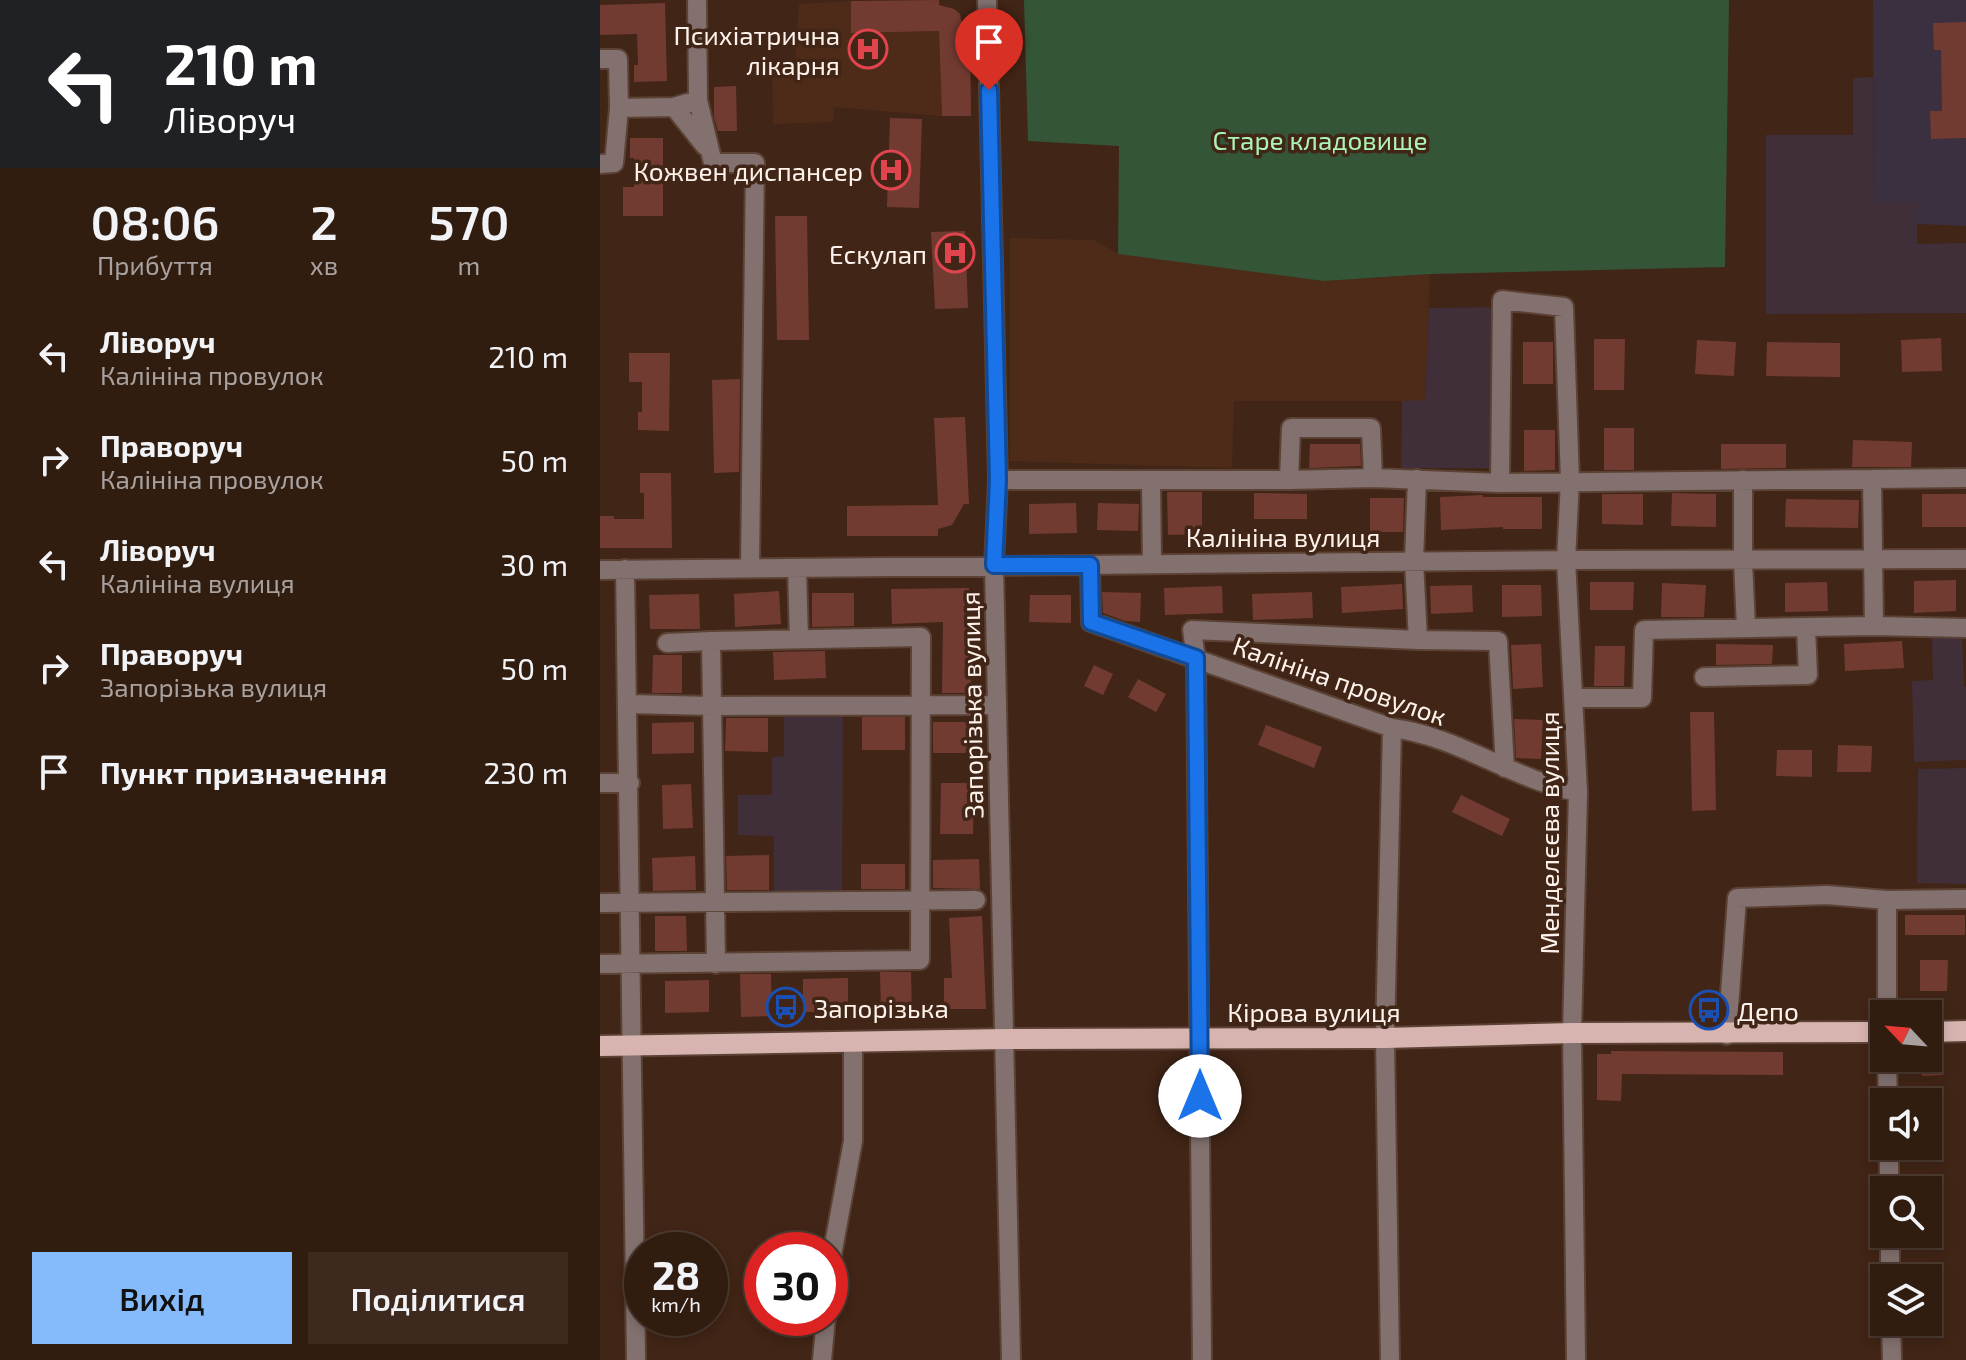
<!DOCTYPE html>
<html lang="uk">
<meta charset="utf-8">
<style>
body{margin:0;font-family:"Exo 2",sans-serif;background:#3d291e;color:#f1f3f6;height:100vh;display:flex;flex-direction:column;font-size:30px;white-space:nowrap}
*{box-sizing:border-box;margin:0}
p{font-size:26px;color:#a8a19f}
.icon{flex:none;width:44px;height:44px;fill:none;stroke:currentColor;stroke-width:2;stroke-linecap:round;stroke-linejoin:round}
.map{position:relative;flex:1;overflow:hidden}
.drawer{display:flex;flex-direction:column;background:#311c10;width:600px}
.drawer>*{flex:none}
.hud{background:#202124;color:#fff;overflow:hidden}
.needle{width:52px;rotate:296deg}
.buttons{position:absolute;left:1270px;top:1000px;display:grid;gap:16px}
.buttons a{display:grid;place-items:center;width:72px;height:72px;border-radius:0px;background:#311c10;box-shadow:0 4px 12px #0003,0 0 0 2px #4c3a30;font-size:40px}
.speed{position:absolute;left:24px;top:1232px;display:flex;gap:16px;font-size:40px;font-weight:700;text-align:center}
.speed>*{display:grid;place-content:center;width:104px;height:104px;border-radius:50%;background:#311c10;box-shadow:0 4px 12px #0003,0 0 0 2px #4c3a30;line-height:1}
.speed small{font-size:20px;font-weight:400}
.speed .limit{border:12px solid #d22;background:#fff;color:#111}
.pin{position:absolute;display:grid;place-items:center;width:68px;height:68px;color:#fff;margin:-82px -34px;border-radius:50% 50% 50% 0;rotate:-45deg;box-shadow:0 0 8px #0007}
.pin .icon{rotate:45deg}
.me{position:absolute;width:88px;margin:-44px;rotate:0deg;stroke-linejoin:round;filter:drop-shadow(0 0 6px #0008)}
.turn{display:flex;align-items:center;gap:28px;height:168px;padding:0 32px;font-size:36px}
.turn .icon{width:104px;height:104px;stroke-width:2.5}
.turn b{display:block;font-size:56px;line-height:68px}
.eta{display:flex;justify-content:space-evenly;align-items:center;height:136px;text-align:center}
.eta b{font-size:48px;font-weight:600;line-height:56px}
.action{display:flex;gap:16px;margin-top:auto;padding:16px 32px}
.action a{flex:1;height:92px;border-radius:0px;background:#86bbfb;color:#111;font-size:32px;font-weight:600;line-height:92px;text-align:center}
.action a+a{background:#3d291e;color:#f1f3f6}
ul{padding:0;list-style:none}
li{display:flex;align-items:center;gap:24px;height:104px;padding:0 32px}
li div{flex:1}
li b{display:block;font-size:30px}
li em{font-style:normal}
main{display:flex;flex:1;min-height:0}
.map>svg:first-child{display:block}
.built{fill:#4e2b19}
.industrial{fill:#402e38}
.education{fill:#3a303f}
.green{fill:#355539}
.building{fill:#723b32}
.lines{fill:none;stroke-linecap:round;stroke-linejoin:round}
.minor-casing{stroke:#5b4234;stroke-width:22}
.major-casing{stroke:#5b4234;stroke-width:24}
.minor{stroke:#82716f;stroke-width:18}
.major{stroke:#d8b4b1;stroke-width:20}
.route-casing{stroke:#114b97;stroke-width:20}
.route{stroke:#1a73e8;stroke-width:14}
.labels{text-anchor:middle;dominant-baseline:central;stroke-width:7;stroke-linejoin:round;paint-order:stroke}
.poi-label{font-size:26px;fill:#fef2ec;stroke:#412516;text-anchor:end}
.park-label{font-size:26px;fill:#acf4b6;stroke:#412516}
.street-label{font-size:26px;fill:#fef2ec;stroke:#412516}
</style>
<main>
<section class="drawer">
<div class="hud">
<div class="turn"><svg class="icon" aria-label="left" viewBox="0 0 24 24"><path d="M17 20v-9H6M10 6l-5 5 5 5"/></svg><div><b>210 m</b>Ліворуч</div></div>
</div>
<div class="eta">
<div><b>08:06</b><p>Прибуття</p></div>
<div><b>2</b><p>хв</p></div>
<div><b>570</b><p>m</p></div>
</div>
<ul>
<li><svg class="icon" aria-label="left" viewBox="0 0 24 24"><path d="M17 20v-9H6M10 6l-5 5 5 5"/></svg><div><b>Ліворуч</b><p>Калініна провулок</p></div><em>210 m</em></li>
<li><svg class="icon" aria-label="right" viewBox="0 0 24 24"><path d="M7 20v-9h11M14 6l5 5-5 5"/></svg><div><b>Праворуч</b><p>Калініна провулок</p></div><em>50 m</em></li>
<li><svg class="icon" aria-label="left" viewBox="0 0 24 24"><path d="M17 20v-9H6M10 6l-5 5 5 5"/></svg><div><b>Ліворуч</b><p>Калініна вулиця</p></div><em>30 m</em></li>
<li><svg class="icon" aria-label="right" viewBox="0 0 24 24"><path d="M7 20v-9h11M14 6l5 5-5 5"/></svg><div><b>Праворуч</b><p>Запорізька вулиця</p></div><em>50 m</em></li>
<li><svg class="icon" aria-label="arrive" viewBox="0 0 24 24"><path d="M6 21V4h12l-3 4 3 4H6"/></svg><div><b>Пункт призначення</b></div><em>230 m</em></li>
</ul>
<div class="action"><a>Вихід</a><a>Поділитися</a></div>
</section>
<div class="map">
<svg width="1366" height="1360" viewBox="0 0 1366 1360">
<rect width="100%" height="100%" fill="#412516"/>
<!-- built -->
<path class="built" d="M251,1l1,32 87,-2 3,85 -108,-9 -1,15 -60,2 -1,-56 23,-4 4,-60z
M410,238l84,2 25,14 205,27 106,-7 -5,127h-191l-2,67 -222,-7z"/>
<!-- industrial -->
<path class="industrial" d="M1273,77l1,125h43v42l49,-1v70l-200,1v-179h87v-57z
M910,307l1,161h-110l1,-67 23,-1 4,-92z
M1362,636l2,50 2,1v73l-52,2 -2,-81 21,-1 -1,-43z
M184,707h59l-1,195 -68,-1v-65l-36,-1v-40h34v-38l12,-1z
M1366,768v116l-49,-1 1,-114z"/>
<!-- education -->
<path class="education" d="M1273,0h93v226l-49,-2v-22h-43z"/>
<!-- green -->
<path class="green" d="M424,0h705l-4,267 -295,7 -106,7 -206,-27 1,-108 -91,-5z"/>
<!-- building -->
<path class="building" d="M339,0v5l15,4 6,5 3,17 7,-1 1,86h-29l-3,-85 -88,2v-32z
M65,3l2,78 -33,1v-17h4l-1,-31 -37,1v-30z
M1366,22v116l-35,1 -1,-28h12l-1,-61h-7l-1,-27z
M136,86l1,45h-19l-4,-14v-30z
M290,118l32,1 -3,89 -32,-1z
M30,138h33v78h-40v-29h11v-29h-4z
M175,216h32l2,124h-32z
M365,231l3,77 -33,1 -4,-77z
M1341,338l1,33 -40,1 -1,-32z
M994,339h31l-1,51h-30z
M1097,340l39,2 -2,34 -39,-2z
M923,342h30v42h-30z
M1167,342l73,1v34l-74,-1z
M29,353h41l-1,78 -31,-1v-18h4v-30h-13z
M140,379l-1,93 -25,1 -2,-93z
M365,417l4,87h-5l-12,21 -14,4v7h-91v-30l91,-1 -4,-87z
M1004,428h30v42h-30z
M924,430h31v40l-31,1z
M1253,440l59,2 -1,25h-59z
M710,444h50l1,22 -52,2z
M1121,444h65v24l-65,1z
M40,473h31l1,75h-72v-32h14v3h30v-26h-4z
M567,492h35v42l-34,1z
M654,493l53,1v25h-53z
M1072,493l44,1v33l-45,-1z
M1002,494h41v31l-41,-1z
M1322,494h44v33h-44z
M883,495v2h59v32h-39v-2l-62,3 -1,-33z
M770,498h34l-1,34h-33z
M1186,499l73,1 -1,28 -73,-1z
M476,503l1,30 -48,1v-30z
M498,503l41,1 -1,27 -41,-1z
M1356,580v31l-42,2v-32z
M990,582h44l-1,28h-43z
M1227,582l1,29 -43,1v-29z
M1062,583l44,2 -2,32h-43z
M802,584l1,25 -61,4 -1,-26z
M872,585l1,27 -42,2 -1,-28z
M902,585h39l1,31 -40,1z
M622,586l1,27 -58,2 -1,-27z
M369,588l2,105h-29l1,-71 -51,2 -1,-35z
M179,591l2,33 -46,3 -1,-33z
M502,592l39,1 -1,29 -15,-1 -22,-8z
M712,592l1,26 -60,2 -1,-26z
M212,593h42v33l-42,1z
M99,594l1,35h-50l-1,-34z
M430,595h41v28l-42,-1z
M1302,641l2,27 -59,3 -1,-27z
M941,644l2,43 -30,2 -2,-44z
M1116,644l57,1 -1,19 -56,1z
M995,646h30l-1,40h-30z
M225,651l1,27 -52,2 -1,-28z
M53,655h29v38h-30z
M494,665l19,9 -10,21 -19,-9z
M538,679l28,15 -10,18 -28,-15z
M1090,712h24l2,98 -24,1z
M262,717h43v33h-43z
M126,718h42v34l-43,-1z
M914,719l29,1 -2,39 -25,-1z
M94,722v31l-42,1v-31z
M333,722h42l1,31h-43z
M666,725l56,22 -8,21 -56,-23z
M1238,745l34,1 -1,26h-34z
M1177,750h35v27l-36,-1z
M341,783h33l-1,51h-33z
M91,784l2,44 -30,1 -1,-44z
M861,795l49,24 -8,17 -50,-24z
M169,855v35h-42l-1,-34z
M95,856l1,34 -43,1 -1,-33z
M379,859l1,30 -47,-1v-28z
M261,864h44v25h-44z
M1305,915h60v20h-60z
M55,916h31l1,35h-32z
M382,916l4,93h-42v-31h8l-3,-60z
M1320,960h28l-1,31h-27z
M280,972h31l1,42h-31z
M140,974h31l1,42 -31,1z
M248,978v34h-45v-33z
M109,980v32l-44,1v-32z
M1328,1049h13l2,26 -21,1 -1,-18h7z
M1011,1051l172,1v23l-161,-1 -1,27 -24,-1v-46h14z"/>
<g class="lines">
<defs>
<path id="minor" d="M97,0l1,100 15,63h42l-5,404
M387,0l11,480 -4,85 17,795
M0,59h18l1,49 -5,55 -14,1
M74,107l31,39
M19,108l55,-1 24,-7
M817,479l-3,82 4,79
M1272,479l2,147 92,2
M398,480h291l2,-52h80l2,50 127,5 466,-5
M551,480l1,83
M689,480l84,-2
M1143,480v81l3,67
M900,483l2,-183 62,7 6,174 -4,79 12,232 -6,241 4,327
M490,565l1,57 301,106c66,8 121,52 186,64
M197,568l2,71
M25,569l11,791
M0,570l966,-10 400,-1
M1206,627l68,-1
M67,643l44,-2
M974,698h68l2,-68 162,-3 2,48 -104,2
M28,704l84,2 285,-1
M0,783h30
M0,903l376,-3
M0,964l320,-4 1,-323 -210,4 5,323
M1287,1014v-114
M1127,1035l10,-137 90,-3 60,5 79,-1
M1287,1058l1,44
M1289,1146v44
M1290,1234v44
M230,1266l23,-125v-98
M1291,1322l1,38
M222,1360l4,-42
M602,1360l-6,-702 -4,-28 226,10 80,1 7,127
M790,1360l-5,-322 7,-310"/>
<path id="major" d="M1328,1032l38,-1
M0,1046l406,-7 379,-1 187,-5 312,-1"/>
</defs>
<!-- minor casing -->
<use href="#minor" class="minor-casing"/>
<!-- major casing -->
<use href="#major" class="major-casing"/>
<!-- minor -->
<use href="#minor" class="minor"/>
<!-- major -->
<use href="#major" class="major"/>
</g>
<g class="lines">
<defs>
<path id="route" d="M389,90l9,390 -4,85h96l1,57 105,36 4,438"/>
</defs>
<!-- route casing -->
<use href="#route" class="route-casing"/>
<!-- route -->
<use href="#route" class="route"/>
</g>
<!-- icons -->
<defs>
<symbol id="hospital-ring" viewBox="-11 -11 22 22"><circle r="9.5" fill="#412516" stroke="#e0444e" stroke-width="1.5"/><path d="M-5-5h3v3.5h4V-5h3V5h-3V1.5h-4V5h-3Z" fill="#e0444e"/></symbol>
<symbol id="bus-ring" viewBox="-11 -11 22 22"><circle r="9.5" fill="#412516" stroke="#1a4fb4" stroke-width="1.5"/><path d="M-5-6H5V4H4V6H2V4H-2V6H-4V4H-5ZM-3.5-4V0h7V-4ZM-3.5 1.2v1.5H-2V1.2ZM2 1.2v1.5H3.5V1.2Z" fill="#1a4fb4"/></symbol>
</defs>
<g fill-rule="evenodd">
<use href="#hospital-ring" x="246" y="27" width="44" height="44"/>
<use href="#hospital-ring" x="269" y="148" width="44" height="44"/>
<use href="#hospital-ring" x="333" y="231" width="44" height="44"/>
<use href="#bus-ring" x="164" y="985" width="44" height="44"/>
<use href="#bus-ring" x="1087" y="988" width="44" height="44"/>
</g>
<g class="labels">
<!-- poi labels -->
<g class="poi-label">
<text x="240" y="34">Психіатрична<tspan x="240" dy="30">лікарня</tspan></text>
<text x="263" y="170">Кожвен диспансер</text>
<text x="327" y="253">Ескулап</text>
<text x="214" y="1007" text-anchor="start">Запорізька</text>
<text x="1137" y="1010" text-anchor="start">Депо</text>
</g>
<!-- park labels -->
<g class="park-label">
<text x="720" y="139">Старе кладовище</text>
</g>
<!-- street labels -->
<g class="street-label">
<text x="683" y="536">Калініна вулиця</text>
<text transform="translate(740 680) rotate(19)">Калініна провулок</text>
<text transform="translate(371 705) rotate(-91)">Запорізька вулиця</text>
<text transform="translate(948 833) rotate(-90)">Менделєєва вулиця</text>
<text x="714" y="1011">Кірова вулиця</text>
</g>
</g>
</svg>
<div class="buttons">
<a><svg class="needle" viewBox="-14 -14 28 28"><path d="M0-13l5 13h-10z" fill="#e53935"/><path d="M0 13l5-13h-10z" fill="#a8a19f"/></svg></a>
<a><svg class="icon" aria-label="sound" viewBox="0 0 24 24"><path d="M4 9h4l5-4v14l-5-4H4zM17 9q2 3 0 6"/></svg></a>
<a><svg class="icon" aria-label="search" viewBox="0 0 24 24"><circle cx="10" cy="10" r="6"/><path d="M15 15l6 6"/></svg></a>
<a><svg class="icon" aria-label="layers" viewBox="0 0 24 24"><path d="M12 4l9 5-9 5-9-5zM3 14l9 5 9-5"/></svg></a>
</div>
<div class="speed"><div>28<small>km/h</small></div><div class="limit">30</div></div>
<div class="pin" style="left:389px;top:90px;background:#d93025"><svg class="icon" aria-label="arrive" viewBox="0 0 24 24"><path d="M6 21V4h12l-3 4 3 4H6"/></svg></div>
<svg class="me" style="left:600px;top:1096px" viewBox="-20 -20 40 40"><circle r="19" fill="#fff"/><path d="M0-13L10 11 0 6-10 11z" fill="#1a73e8"/></svg>
</div>
</main>
